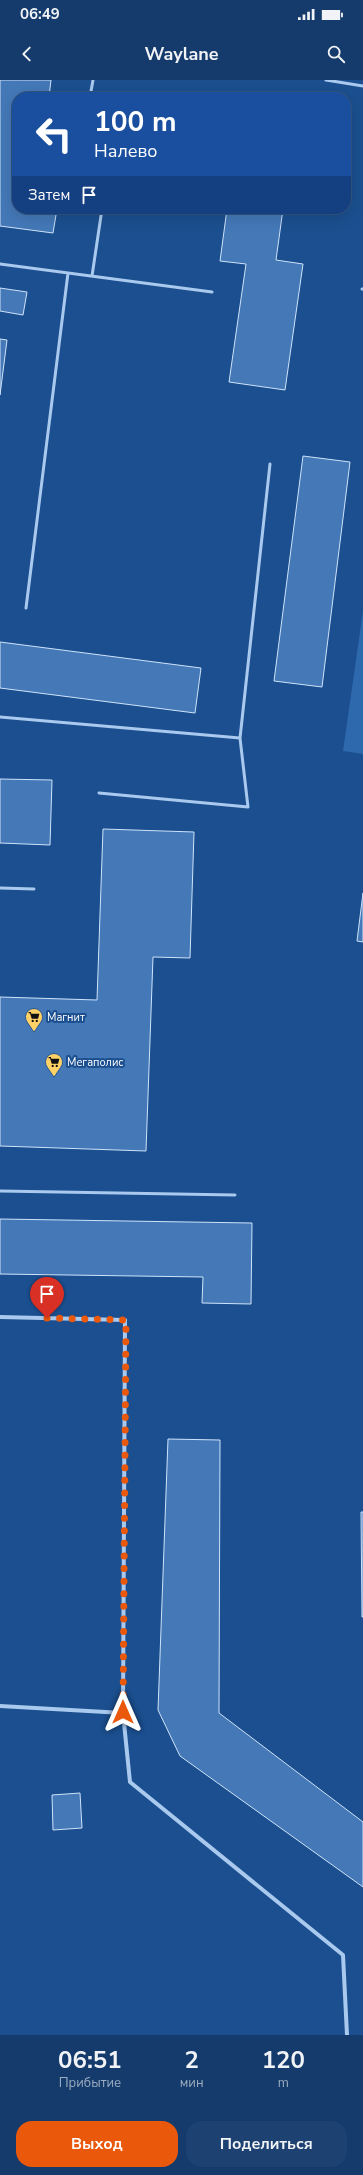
<!DOCTYPE html>
<html lang="ru">
<meta charset="utf-8">
<style>
body{margin:0;font-family:"Nunito Sans",sans-serif;background:#1d4271;color:#f1f3f6;height:100vh;display:flex;flex-direction:column;font-size:15px;white-space:nowrap}
*{box-sizing:border-box;margin:0}
p{font-size:13px;color:#9dadc1}
.icon{flex:none;width:22px;height:22px;fill:none;stroke:currentColor;stroke-width:2;stroke-linecap:round;stroke-linejoin:round}
.map{position:relative;height:1955px;overflow:hidden}
.side{display:flex;flex-direction:column;background:#143b6b;flex:1}
.side>*{flex:none}
.hud{position:absolute;left:12px;top:12px;width:339px;height:122px;border-radius:16px;box-shadow:0 4px 16px #0002,0 0 0 1px #33557e;background:#1a4fa0;color:#fff;overflow:hidden}
.pin{position:absolute;display:grid;place-items:center;width:34px;height:34px;color:#fff;margin:-41px -17px;border-radius:50% 50% 50% 0;rotate:-45deg;box-shadow:0 0 4px #0007}
.pin .icon{rotate:45deg}
.me{position:absolute;width:44px;margin:-22px;rotate:0deg;stroke-linejoin:round;filter:drop-shadow(0 0 3px #0008)}
.turn{display:flex;align-items:center;gap:14px;height:84px;padding:0 16px;font-size:18px}
.turn .icon{width:52px;height:52px;stroke-width:2.5}
.turn b{display:block;font-size:28px;line-height:34px}
.then{display:flex;align-items:center;height:38px;padding:0 16px;background:#0003;gap:8px;font-size:15px}
.eta{display:flex;justify-content:space-evenly;align-items:center;height:68px;text-align:center}
.eta b{font-size:24px;font-weight:700;line-height:28px}
.action{display:flex;gap:8px;margin-top:auto;padding:8px 16px}
.action a{flex:1;height:46px;border-radius:16px;background:#ea580c;color:#fff;font-size:16px;font-weight:700;line-height:46px;text-align:center}
.action a+a{background:#1d4271;color:#f1f3f6}
.status{display:flex;justify-content:space-between;align-items:center;height:28px;padding:0 20px;background:#143b6b;direction:ltr}
.status svg{height:11px;fill:currentColor}
header{display:flex;justify-content:space-between;align-items:center;height:52px;padding:0 16px;background:#143b6b;font-size:18px;font-weight:700}
.map>svg:first-child{display:block}
.green{fill:#2e69ad}
.building{fill:#4478b7;stroke:#cfe3fa}
.lines{fill:none;stroke-linecap:round;stroke-linejoin:round}
.lane{stroke:#a9c9ee;stroke-width:3}
.street{stroke:#a9c9ee;stroke-width:4}
.route{stroke:#ea580c;stroke-width:7;stroke-dasharray:0 12.6}
.labels{text-anchor:middle;dominant-baseline:central;stroke-width:4;stroke-linejoin:round;paint-order:stroke}
.poi-label{font-size:11px;fill:#fff;stroke:#1b4f8f;text-anchor:start}
</style>
<div class="status"><b>06:49</b><svg viewBox="0 0 49 12"><path d="M0 12V9h3v3zM5 12V6h3v6zM10 12V3h3v9zM15 12V0h3v12zM26 1h20v11H26zM47 4h2v5h-2z"/></svg></div>
<header><svg class="icon" aria-label="back" viewBox="0 0 24 24"><path d="M15 5l-7 7 7 7"/></svg>Waylane<svg class="icon" aria-label="search" viewBox="0 0 24 24"><circle cx="10" cy="10" r="6"/><path d="M15 15l6 6"/></svg></header>
<div class="map">
<svg width="363" height="1955" viewBox="0 0 363 1955">
<rect width="100%" height="100%" fill="#1b4f8f"/>
<!-- green -->
<path class="green" d="M363,531v143l-20,-3z"/>
<!-- building -->
<path class="building" d="M0,0h51l-2,17h-32v112h40l-4,24 -53,-7z
M227,129h56l-7,51 27,4 -18,126 -56,-8 17,-118 -26,-3z
M0,208l27,4 -4,23 -23,-4z
M0,259l7,1 -7,55z
M303,376l47,6 -28,225 -48,-6z
M0,562l201,26 -6,45 -195,-25z
M0,699l52,1 -2,65 -50,-2z
M103,749l91,3 -4,126 -37,-1 -7,194 -146,-5v-149l97,3z
M363,813v49l-6,-1z
M0,1139l252,4 -1,81 -49,-1 1,-26 -203,-3z
M168,1359l52,1 -1,273 144,109v65l-183,-131 -22,-46z
M361,1432h2v105h-1z
M80,1713l2,35 -29,2 -1,-35z"/>
<g class="lines">
<!-- lane -->
<path class="lane" d="M326,0l37,6
M90,17l3,-17
M0,184l212,28
M92,196l10,-67
M362,209h1
M26,528l42,-335
M0,637l240,21 30,-274
M99,713l149,14 -8,-69
M0,808l34,1
M0,1111l235,4"/>
<!-- street -->
<path class="street" d="M0,1237l125,3 -2,393 -123,-7
M123,1633l7,69 213,173 4,80"/>
</g>
<g class="lines">
<!-- route -->
<path class="route" d="M47,1238l79,2 -3,392"/>
</g>
<!-- icons -->
<defs>
<symbol id="supermarket-pin" viewBox="-11 -11 22 30"><path d="M0 17L-7.5 6A9.5 9.5 0 1 1 7.5 6Z" fill="#ffd166" stroke="#1b4f8f"/><path d="M-6-5.5h2.5l.6 2H6L4.5 2H-2.5L-4.4-4H-6ZM-1.5 3.2a1.3 1.3 0 1 0 .1 0ZM3 3.2a1.3 1.3 0 1 0 .1 0Z" fill="#111"/></symbol>
</defs>
<g fill-rule="evenodd">
<use href="#supermarket-pin" x="24" y="927" width="20" height="27"/>
<use href="#supermarket-pin" x="44" y="972" width="20" height="27"/>
</g>
<g class="labels">
<!-- poi labels -->
<g class="poi-label">
<text x="47" y="937">Магнит</text>
<text x="67" y="982">Мегаполис</text>
</g>
</g>
</svg>
<div class="pin" style="left:47px;top:1238px;background:#d93025"><svg class="icon" aria-label="arrive" viewBox="0 0 24 24"><path d="M6 21V4h12l-3 4 3 4H6"/></svg></div>
<svg class="me" style="left:123px;top:1632px" viewBox="-20 -20 40 40"><path d="M0-17L14 15 0 8-14 15z" fill="#ea580c" stroke="#fff" stroke-width="4"/></svg>
<div class="hud">
<div class="turn"><svg class="icon" aria-label="left" viewBox="0 0 24 24"><path d="M17 20v-9H6M10 6l-5 5 5 5"/></svg><div><b>100 m</b>Налево</div></div>
<div class="then">Затем<svg class="icon" aria-label="arrive" viewBox="0 0 24 24"><path d="M6 21V4h12l-3 4 3 4H6"/></svg></div>
</div>
</div>
<section class="side">
<div class="eta">
<div><b>06:51</b><p>Прибытие</p></div>
<div><b>2</b><p>мин</p></div>
<div><b>120</b><p>m</p></div>
</div>
<div class="action"><a>Выход</a><a>Поделиться</a></div>
</section>
